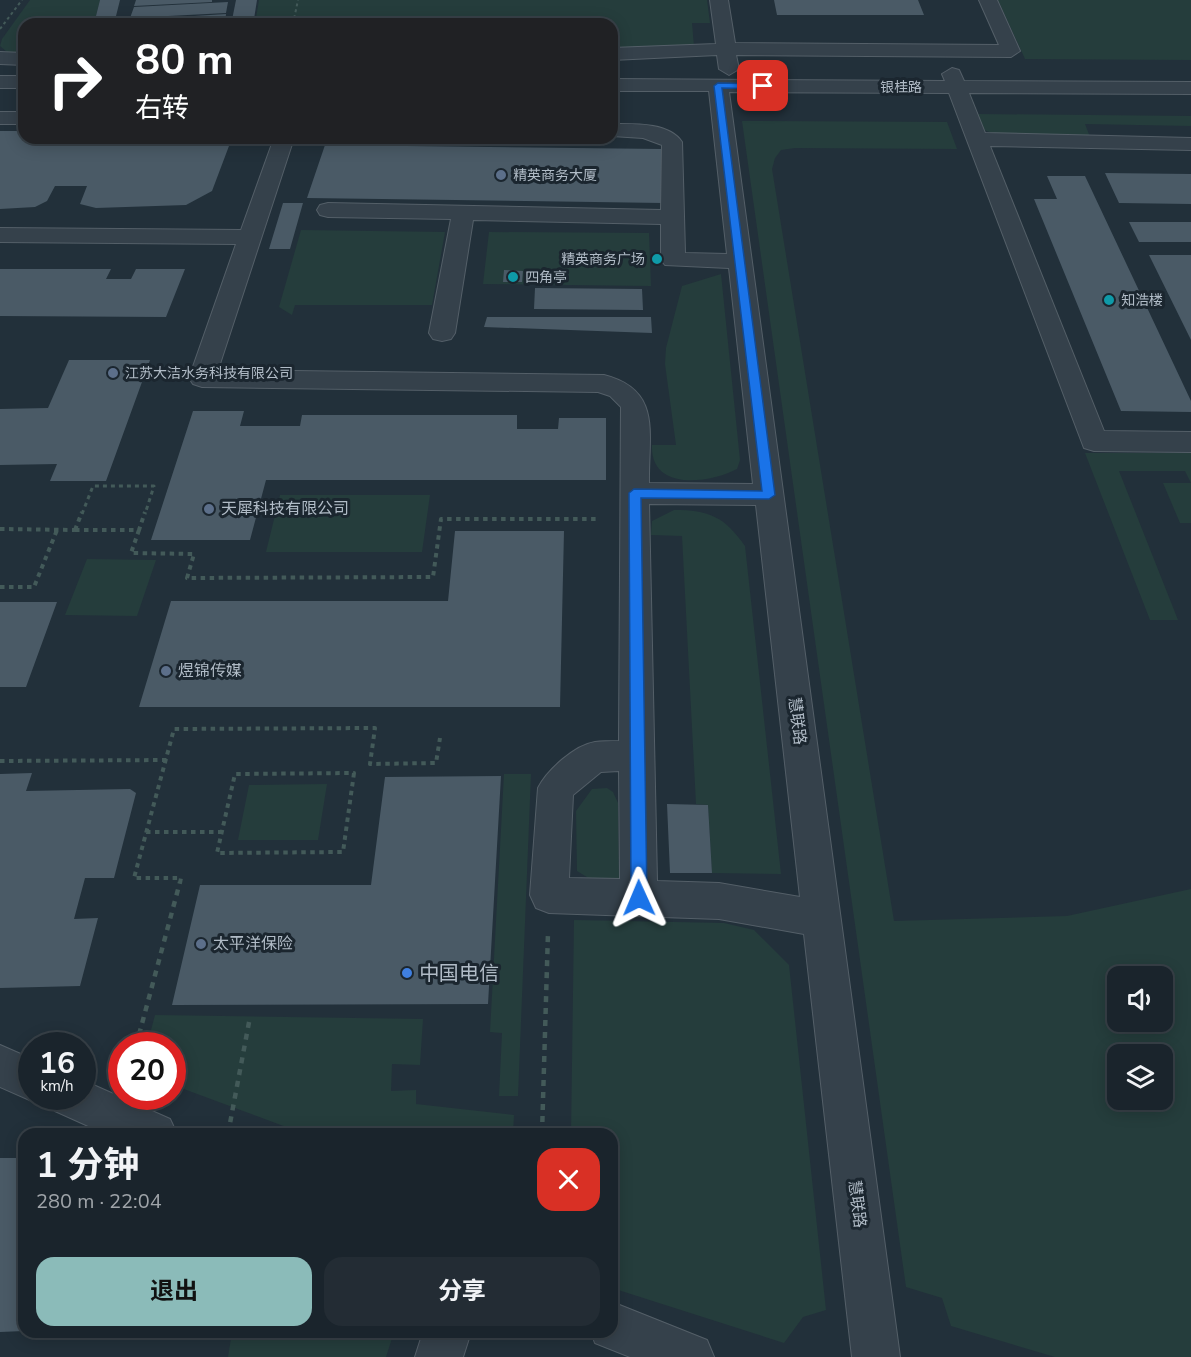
<!DOCTYPE html>
<html lang="zh">
<meta charset="utf-8">
<style>
body{margin:0;font-family:"Nunito Sans","Noto Sans SC",sans-serif;background:#232c34;color:#f1f3f6;height:100vh;display:flex;flex-direction:column;font-size:22px;white-space:nowrap}
*{box-sizing:border-box;margin:0}
p{font-size:20px;color:#9fa4a9}
.icon{flex:none;width:33px;height:33px;fill:none;stroke:currentColor;stroke-width:2;stroke-linecap:round;stroke-linejoin:round}
.map{position:relative;flex:1;overflow:hidden}
.details{position:absolute;left:18px;top:1128px;width:600px;height:210px;display:flex;flex-direction:column;background:#1a242c;border-radius:18px;box-shadow:0 3px 15px #0003,0 0 0 2px #384148}
.details>*{flex:none}
.hud{position:absolute;left:18px;top:18px;width:600px;height:126px;border-radius:18px;box-shadow:0 3px 15px #0003,0 0 0 2px #384148;background:#202124;color:#fff;overflow:hidden}
.tools{position:absolute;left:1107px;top:966px;display:grid;gap:12px}
.tools a{display:grid;place-items:center;width:66px;height:66px;border-radius:12px;background:#1a242c;box-shadow:0 3px 15px #0003,0 0 0 2px #384148;font-size:30px}
.speed{position:absolute;left:18px;top:1032px;display:flex;gap:12px;font-size:30px;font-weight:700;text-align:center}
.speed>*{display:grid;place-content:center;width:78px;height:78px;border-radius:50%;background:#1a242c;box-shadow:0 3px 15px #0003,0 0 0 2px #384148;line-height:1}
.speed small{font-size:15px;font-weight:400}
.speed .limit{border:9px solid #d22;background:#fff;color:#111}
.pin{position:absolute;display:grid;place-items:center;width:51px;height:51px;color:#fff;margin:-26px;border-radius:12px;box-shadow:0 3px 9px #0006}
.me{position:absolute;width:66px;margin:-33px;rotate:359deg;stroke-linejoin:round;filter:drop-shadow(0 0 4px #0008)}
.turn{display:flex;align-items:center;gap:21px;height:126px;padding:0 18px;font-size:27px}
.turn .icon{width:78px;height:78px;stroke-width:2.5}
.turn b{display:block;font-size:42px;line-height:51px}
.round{display:grid;place-items:center;flex:none;width:63px;height:63px;border-radius:18px;background:#232c34}
.headline{display:flex;align-items:center;justify-content:space-between;height:102px;padding:0 18px}
h1{font-size:36px;font-weight:700;line-height:45px}
.primary-button{display:flex;gap:12px;margin-top:auto;padding:12px 18px}
.primary-button a{flex:1;height:69px;border-radius:18px;background:#8bbbb9;color:#111;font-size:24px;font-weight:700;line-height:69px;text-align:center}
.primary-button a+a{background:#232c34;color:#f1f3f6}
.map>svg:first-child{display:block}
.green{fill:#253d3c;fill-rule:evenodd}
.building{fill:#4a5a66}
.lines{fill:none;stroke-linecap:round;stroke-linejoin:round}
.minor-casing{stroke:#545f68;stroke-width:2}
.path-far3{stroke:#435a59;stroke-width:2;stroke-dasharray:3 3;stroke-linecap:butt}
.path-far2{stroke:#435a59;stroke-width:3;stroke-dasharray:4 4;stroke-linecap:butt}
.path-far1{stroke:#435a59;stroke-width:4;stroke-dasharray:4.5 4.5;stroke-linecap:butt}
.path{stroke:#435a59;stroke-width:4.5;stroke-dasharray:6 6;stroke-linecap:butt}
.minor{fill:#35414b;fill-rule:evenodd}
.route{fill:#1a73e8;stroke:#114b97;stroke-width:1.5}
.service-dot{fill:#5c6f8a;stroke:#1b262f;stroke-width:2}
.culture-dot{fill:#0f9aa8;stroke:#1b262f;stroke-width:2}
.shop-dot{fill:#3f7fe0;stroke:#1b262f;stroke-width:2}
.labels{text-anchor:middle;dominant-baseline:central;stroke-width:6;stroke-linejoin:round;paint-order:stroke}
.far-street-label{font-size:14px;fill:#b1bcc7;stroke:#1b262f}
.far-poi-label{font-size:14px;fill:#b1bcc7;stroke:#1b262f;text-anchor:start}
.poi-label{font-size:16px;fill:#b1bcc7;stroke:#1b262f;text-anchor:start}
.street-label{font-size:16px;fill:#b1bcc7;stroke:#1b262f}
.near-poi-label{font-size:20px;fill:#b1bcc7;stroke:#1b262f;text-anchor:start}
</style>
<div class="map">
<svg width="1191" height="1357" viewBox="0 0 1191 1357">
<rect width="100%" height="100%" fill="#22303a"/>
<!-- green -->
<path class="green" d="M30,0h70l-6,24h-70v31l-17,-3 -7,-6 2,-7z
M259,0h448l3,23h-18l2,24 -82,6v-29h-357z
M998,0h193v60l-166,-1z
M978,114l213,2v10l-106,-2 5,13 -95,-3 -11,-4z
M742,121l205,1 10,27 -162,-1 -14,2 -6,8 -3,11 122,752 173,-5 124,-27v468h-136l-104,-31 -9,-28 -36,-11zM1118,976h44v46h-44zM1118,1054h44v46h-44z
M301,230l144,2 -13,73h-137l-3,10 -13,-8z
M489,232l160,1 2,53 -168,-2z
M721,274l19,186 -3,9c-29,15 -87,22 -85,-24h24l-11,-81 1,-16 16,-62z
M1085,453h106v70h-11l-17,-40h28l-6,-12h-66l59,149h-28z
M280,495h150l-8,57h-156z
M674,510c35,0 51,7 71,36l36,328 -69,-1 -4,-68 -12,-1 -14,-268 -31,-1 1,-14z
M87,559l69,1 -19,56 -72,-1z
M504,774h27l-13,322h-19l3,-63 -12,-1z
M327,784l-9,56h-80l11,-55z
M607,788l6,4 5,11 1,75 -24,4 -18,-11 -1,-60 16,-22z
M574,920l150,3 30,7 35,35 37,345 -23,7 -19,26 -172,-55v-154h-41z
M155,1015l268,4 -3,46 -28,-1 -1,27 25,-1v14l98,11 -1,19h-208l-132,-49 -1,-39 -25,-1z
M232,1332h162l-8,25h-158z"/>
<!-- building -->
<path class="building" d="M100,0h20l-6,24h-20z
M136,0h76v2l-78,4z
M236,0h21l-3,19 -22,1z
M774,0h144l6,15h-147z
M228,2l-2,11 -96,5 4,-11z
M226,14l-1,10h-96l1,-4z
M0,131h24v7h208l-20,53 -26,14 -90,3 -16,-4 7,-18h-32l-8,15 -12,6 -35,2z
M325,145l337,4 1,54 -356,-5z
M1105,173l86,1v30l-72,-1z
M1047,176h38l106,225v11l-70,-1 -87,-212h23z
M283,203h20l-13,46h-21z
M1129,222h62v20h-52z
M1149,255h42v85z
M0,269h111l-5,10h25l5,-10h49l-19,48 -166,-1z
M504,270l19,1 -1,11h-19z
M535,288l107,1 1,21 -109,-1z
M487,317h164l1,16 -168,-6z
M69,360h81l-44,121h-56l7,-17 -57,1v-56l48,-1z
M193,411h51l-4,15h60l2,-11h215v14h41l1,-11h47v62h-340l-16,60h-99z
M455,531h109l-4,176h-421l32,-106h277z
M0,602h57l-31,85h-26z
M32,773l-6,18 104,-2 6,4 -22,85h-29l-11,41 24,-1 -18,68 -80,2v-214z
M501,776l-13,228 -316,1 28,-120h171l14,-108z
M667,804l41,1 4,68h-42z
M0,1158h24v173l-24,1z"/>
<g class="lines">
<defs>
<path id="minor" d="M710,0h18l7,43 264,2 -20,-45h18l23,51 -9,6 -275,-2 3,14 -10,6 -10,-6 -2,-14 -105,5v-12l104,-4z
M0,52l24,1v12l-24,-1z
M952,68l7,2 5,11 227,1v12l-222,-1 16,40 206,5v12l-201,-4 114,285 87,1v20l-97,-1 -10,-3 -135,-355 -220,-1 171,1265h-48l-48,-423 -85,-15 -170,-6 -13,-5 -6,-13 8,-107c9,-18 37,-43 57,-46 8,-1 16,-1 24,-1l2,-334 -11,-11 -12,-4 -396,-5 -9,-3 -4,-6 47,-134 -236,-2v-14l241,2 33,-92h20l-76,232 386,5c59,15 44,59 45,108l104,1 -24,-216 -64,-3 -4,-5v-36l-188,-4 -18,113 -4,6 -9,2 -9,-2 -4,-6 22,-114 -123,-2 -8,-2 -3,-5 3,-5 8,-2 333,7 1,-65 -19,-7 -31,-2v-12c21,0 57,-2 70,18l3,111 42,1 -18,-163h-97v-12l333,2 -3,-7zM649,504l107,1 44,392 -81,-14 -62,-2zM619,771l1,108 -51,-1 4,-83 28,-23z
M0,76h24v12h-24z
M0,112h24v12h-24z
M0,1045l32,14v37h11l-11,5 -32,-14z
M82,1080l88,39 7,15h-71l-51,-23 -6,-15h33z
M612,1302l95,38 7,17h-84l-35,-14 -4,-11h21z
M423,1332h48l-8,25h-48z"/>
</defs>
<!-- minor casing -->
<use href="#minor" class="minor-casing"/>
<!-- path-far3 -->
<path class="path-far3" d="M293,24l5,-24
M0,29l22,-29"/>
<!-- path-far2 -->
<path class="path-far2" d="M82,514l11,-28h61l-9,28"/>
<!-- path-far1 -->
<path class="path-far1" d="M0,529l75,1
M75,530h64l6,-18
M75,530l7,-18
M139,530l-8,23 63,1 -7,24 246,-1 8,-58h159
M0,587h34l23,-57
M0,761l167,-1
M354,773l-11,79 -126,1 18,-79z
M146,832h76
M180,883l1,-5h-47l40,-149 201,-1 -5,36 66,-1 4,-25"/>
<!-- path -->
<path class="path" d="M136,1046l44,-164
M228,1134l22,-117
M542,1134l6,-202"/>
<!-- minor -->
<use href="#minor" class="minor"/>
</g>
<!-- route -->
<path class="route" d="M718,83l45,1 4,2 -4,3 -41,-1 53,407 -6,4 -128,-1 6,400 -2,5 -6,2 -5,-2 -3,-5 -2,-405 5,-4 128,2 -48,-405z"/>
<!-- markers -->
<g class="service-dot">
<circle cx="501" cy="175" r="6"/>
<circle cx="113" cy="373" r="6"/>
<circle cx="209" cy="509" r="6"/>
<circle cx="166" cy="671" r="6"/>
<circle cx="201" cy="944" r="6"/>
</g>
<g class="culture-dot">
<circle cx="657" cy="259" r="6"/>
<circle cx="513" cy="277" r="6"/>
<circle cx="1109" cy="300" r="6"/>
</g>
<circle class="shop-dot" cx="407" cy="973" r="6"/>
<g class="labels">
<!-- far-street labels -->
<g class="far-street-label">
<text x="901" y="87">银桂路</text>
</g>
<!-- far-poi labels -->
<g class="far-poi-label">
<text x="513" y="175">精英商务大厦</text>
<text x="645" y="259" text-anchor="end">精英商务广场</text>
<text x="525" y="277">四角亭</text>
<text x="1121" y="300">知浩楼</text>
<text x="125" y="373">江苏大洁水务科技有限公司</text>
</g>
<!-- poi labels -->
<g class="poi-label">
<text x="221" y="509">天犀科技有限公司</text>
<text x="178" y="671">煜锦传媒</text>
<text x="213" y="944">太平洋保险</text>
</g>
<!-- street labels -->
<g class="street-label">
<text transform="translate(797 721) rotate(83)">慧联路</text>
<text transform="translate(857 1204) rotate(83)">慧联路</text>
</g>
<!-- near-poi labels -->
<g class="near-poi-label">
<text x="419" y="973">中国电信</text>
</g>
</g>
</svg>
<div class="tools">
<a><svg class="icon" aria-label="sound" viewBox="0 0 24 24"><path d="M4 9h4l5-4v14l-5-4H4zM17 9q2 3 0 6"/></svg></a>
<a><svg class="icon" aria-label="layers" viewBox="0 0 24 24"><path d="M12 4l9 5-9 5-9-5zM3 14l9 5 9-5"/></svg></a>
</div>
<div class="speed"><div>16<small>km/h</small></div><div class="limit">20</div></div>
<div class="pin" style="left:763px;top:86px;background:#d93025"><svg class="icon" aria-label="arrive" viewBox="0 0 24 24"><path d="M6 21V4h12l-3 4 3 4H6"/></svg></div>
<svg class="me" style="left:639px;top:898px" viewBox="-20 -20 40 40"><path d="M0-17L14 15 0 8-14 15z" fill="#1a73e8" stroke="#fff" stroke-width="4"/></svg>
<div class="hud">
<div class="turn"><svg class="icon" aria-label="right" viewBox="0 0 24 24"><path d="M7 20v-9h11M14 6l5 5-5 5"/></svg><div><b>80 m</b>右转</div></div>
</div>
<section class="details">
<div class="headline"><div><h1>1 分钟</h1><p>280 m · 22:04</p></div><a class="round" style="background:#d93025;color:#fff"><svg class="icon" aria-label="close" viewBox="0 0 24 24"><path d="M6 6l12 12M18 6L6 18"/></svg></a></div>
<div class="primary-button"><a>退出</a><a>分享</a></div>
</section>
</div>
